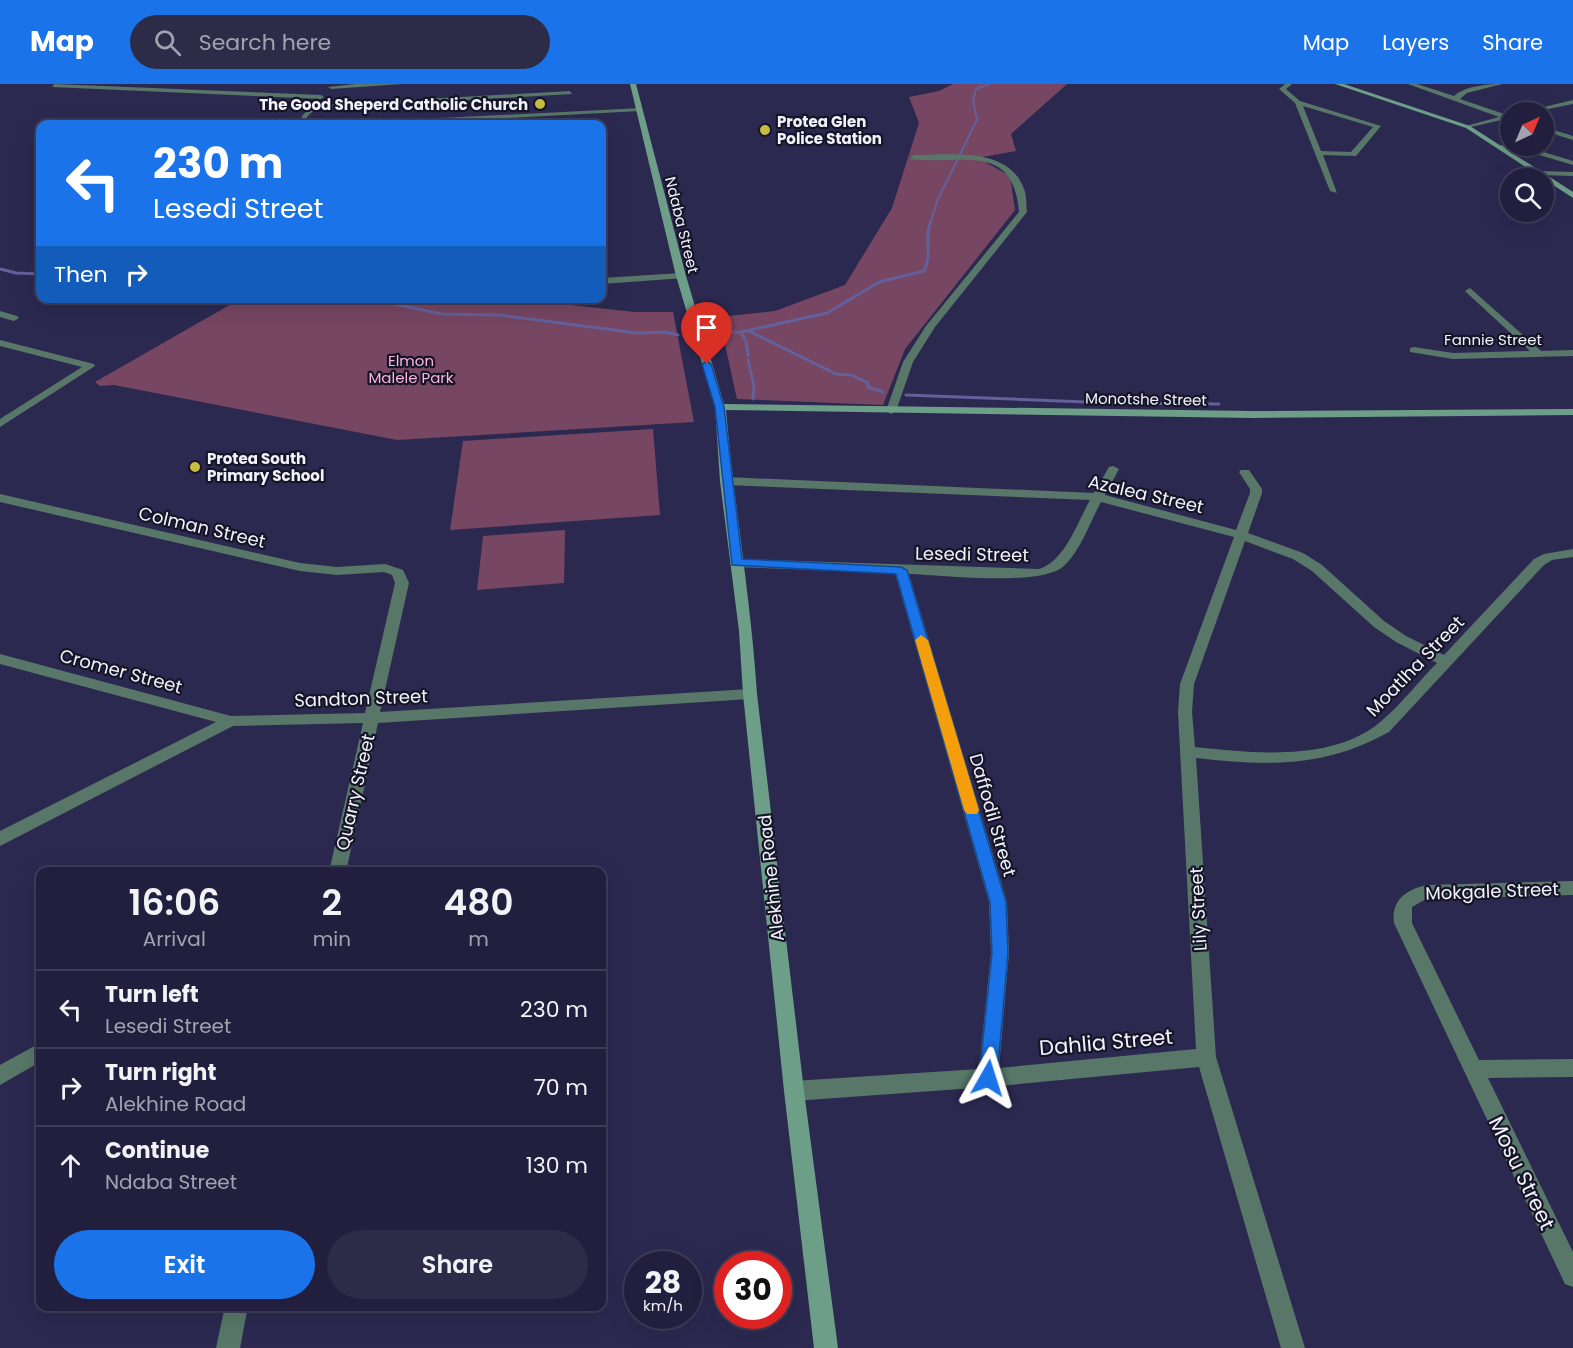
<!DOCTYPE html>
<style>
body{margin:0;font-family:Poppins,sans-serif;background:#2d2c48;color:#f1f3f6;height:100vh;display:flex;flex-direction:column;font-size:22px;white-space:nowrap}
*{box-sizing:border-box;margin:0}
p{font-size:20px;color:#a2a2b0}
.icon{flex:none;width:33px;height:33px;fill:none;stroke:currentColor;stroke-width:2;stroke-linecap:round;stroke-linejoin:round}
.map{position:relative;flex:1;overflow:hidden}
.details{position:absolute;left:36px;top:783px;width:570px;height:444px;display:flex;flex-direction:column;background:#211f3d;border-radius:12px;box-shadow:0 6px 24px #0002,0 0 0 2px #3e3d57}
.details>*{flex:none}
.guide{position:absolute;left:36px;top:36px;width:570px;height:183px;border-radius:12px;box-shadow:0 6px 24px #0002,0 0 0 2px #3e3d57;background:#1a73e8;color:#fff;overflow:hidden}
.needle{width:39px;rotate:44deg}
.fabs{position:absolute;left:1500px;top:18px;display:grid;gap:12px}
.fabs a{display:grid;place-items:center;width:54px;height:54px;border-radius:50%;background:#211f3d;box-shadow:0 6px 24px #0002,0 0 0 2px #3e3d57;font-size:30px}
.speed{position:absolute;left:624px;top:1167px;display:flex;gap:12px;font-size:30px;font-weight:700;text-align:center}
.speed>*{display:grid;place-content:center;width:78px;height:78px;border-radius:50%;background:#211f3d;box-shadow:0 6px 24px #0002,0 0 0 2px #3e3d57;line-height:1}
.speed small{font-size:15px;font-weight:400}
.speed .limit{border:9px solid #d22;background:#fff;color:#111}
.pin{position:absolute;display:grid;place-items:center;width:51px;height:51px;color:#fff;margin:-62px -26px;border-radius:50% 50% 50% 0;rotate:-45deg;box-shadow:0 0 6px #0007}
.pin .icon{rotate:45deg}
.me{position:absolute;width:66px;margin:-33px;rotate:6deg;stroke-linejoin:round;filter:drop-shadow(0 0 4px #0008)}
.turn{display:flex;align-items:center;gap:21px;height:126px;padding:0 18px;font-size:27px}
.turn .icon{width:78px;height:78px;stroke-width:2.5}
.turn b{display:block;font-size:42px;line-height:51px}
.then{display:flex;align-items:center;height:57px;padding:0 18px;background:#0003;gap:12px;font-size:22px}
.eta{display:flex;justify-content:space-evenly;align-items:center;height:102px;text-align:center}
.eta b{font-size:36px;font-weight:600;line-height:42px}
.cta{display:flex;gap:12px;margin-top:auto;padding:12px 18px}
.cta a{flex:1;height:69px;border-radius:36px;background:#1a73e8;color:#fff;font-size:24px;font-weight:600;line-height:69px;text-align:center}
.cta a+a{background:#2d2c48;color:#f1f3f6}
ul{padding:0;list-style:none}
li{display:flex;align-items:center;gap:18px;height:78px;padding:0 18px;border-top:2px solid #3e3d57}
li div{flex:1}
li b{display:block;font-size:22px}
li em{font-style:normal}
header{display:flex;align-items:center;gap:36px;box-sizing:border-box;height:84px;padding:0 30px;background:#1a73e8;color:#fff}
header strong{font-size:28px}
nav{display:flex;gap:33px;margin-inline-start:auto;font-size:21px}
.search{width:420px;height:54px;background:#2d2c48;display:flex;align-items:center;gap:15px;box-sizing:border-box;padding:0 21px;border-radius:33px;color:#a2a2b0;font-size:22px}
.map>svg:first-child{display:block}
.green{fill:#764662}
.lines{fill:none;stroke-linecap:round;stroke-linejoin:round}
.stream-far1{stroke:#63609b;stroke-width:2}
.stream{stroke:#63609b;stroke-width:3}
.street{fill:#587768;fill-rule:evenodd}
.secondary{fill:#6d9e88;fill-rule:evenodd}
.route{fill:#1a73e8;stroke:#114b97;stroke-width:1.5}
.slow{fill:#f59e0b}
.poi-dot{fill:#c6bc3d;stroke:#161527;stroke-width:2}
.labels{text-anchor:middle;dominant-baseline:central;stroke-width:4.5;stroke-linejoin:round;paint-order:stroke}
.far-poi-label{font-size:15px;font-weight:bold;fill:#f2f2fd;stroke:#161527;text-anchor:start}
.far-street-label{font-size:15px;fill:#f2f2fd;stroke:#161527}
.far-park-label{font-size:15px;fill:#feb5de;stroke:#161527}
.street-label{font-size:18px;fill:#f2f2fd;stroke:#161527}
.near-street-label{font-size:21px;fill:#f2f2fd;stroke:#161527}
</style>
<header>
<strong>Map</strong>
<div class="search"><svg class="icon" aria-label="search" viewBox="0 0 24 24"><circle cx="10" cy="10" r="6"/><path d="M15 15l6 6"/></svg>Search here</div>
<nav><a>Map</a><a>Layers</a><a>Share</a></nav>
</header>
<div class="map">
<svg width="1573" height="1264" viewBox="0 0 1573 1264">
<rect width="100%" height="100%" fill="#2c2951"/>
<!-- green -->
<path class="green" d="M953,0h114l-56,50 5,17 -33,6 4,6 23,13 5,34 -110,139 -22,56 -146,-6 -18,-82 56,-6 70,-26 47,-77 27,-85 -10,-26 30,-6z
M240,215l268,-1 126,14h39l21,110 -297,18 -283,-55 -14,1 -5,-4z
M653,345l7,86 -210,15 13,-89z
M565,446l-1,53 -87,7 6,-54z"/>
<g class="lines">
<!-- stream-far1 -->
<path class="stream-far1" d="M930,141l7,-24 40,-81 -4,-19 3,-12 13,-5"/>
<!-- stream -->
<path class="stream" d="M0,185l16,4 24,1
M365,214l77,16 56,1 139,18 28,-1 13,3
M749,247l87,43 15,1 17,8v4l15,5
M741,248l5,9 2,14
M711,249l30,-1 86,-19 52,-31 45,-11c9,-19 0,-29 6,-48
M748,276l6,26 -1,13
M906,311l205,8 108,1"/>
<!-- street -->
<path class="street" d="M54,0l267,11 3,2 -3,2 -269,-12z
M355,0h47l-71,5 -3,-2z
M1285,0h7l-6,5 14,12 81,25 -25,30 -33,-1 14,38 -7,-2 -35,-88 -16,-14zM1303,22l70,21 -22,25 -30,-1z
M1408,0h9l37,12c11,-10 33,-12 48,-12l-35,9 -7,6 50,17v4l-4,-1 -40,9v-2l33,-9z
M570,7l2,3 -257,15 -8,8 -1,7h-6l2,-8 16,-17 3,2 -3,4z
M1573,16v4l-40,8h-10z
M642,24l-2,3 -248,13h-32l3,-2z
M1544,43l29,9v4l-29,-9z
M1501,61l36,5 36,11v4l-37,-11 -38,-5z
M913,71c36,0 96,-9 111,34 3,7 2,16 3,23l-92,115 -22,35 -17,49 -5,3 -5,-3 17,-49 23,-36 93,-114c-6,-72 -59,-46 -109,-53z
M1541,87l32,1v4l-35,-1 -1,-2z
M681,189l3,1v4l-82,6v-6z
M1470,204l71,63 32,-1v6l-120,3 -43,-7v-4l4,-1 39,6 77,-2 -63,-58 -2,-2z
M0,227l17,5 2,2 -5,3 -14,-4z
M0,256l94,24 1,2 -95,61v-8l82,-52 -82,-21z
M1113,382l6,3 -14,26 131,35 14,-37v-4l-11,-17 2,-2h8l13,19v4l-14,40 55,20 19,12 62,56 22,15 38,19 90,-96 10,-5 29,-5v8l-21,3 -8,5 -155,167c-65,36 -121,34 -193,26l20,299 89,291h-24l-82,-281 -211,20 -194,14 -7,-3 -3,-7 3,-7 7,-3 185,-12 12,-116 -2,-51 -94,-329 -159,-6 -6,-4 6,-4 303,10c26,-8 38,-46 51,-69l-364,-15 -6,-4 6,-4 368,16 15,-26zM1101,418l133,35 -54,147 -2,28 18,337 -197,19 10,-115 -2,-51 -98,-328c32,1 132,13 155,-8 17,-16 26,-44 37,-64zM1245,457l48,18 19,12 62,56 22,15 41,21c-19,19 -37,43 -58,60 -47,39 -128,30 -184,24l-3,-35 2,-28z
M0,410l300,69 37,4 48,-3 18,6 6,13 -29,129 370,-23 7,5 -7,5 -372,24 -32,149h-17l34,-149 -130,3 -233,120v-15l216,-109 -216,-58v-10l231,62 134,-3 30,-130 -3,-8 -8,-3 -47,3 -37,-4 -300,-69z
M1573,797v14l-147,4 -14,8v16l67,137 94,-1v18l-85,1 85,174v35l-8,-3 -171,-361c-3,-23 12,-33 32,-38z
M40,959v19l-40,23v-20z
M225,1222h23l-8,42h-24z"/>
<!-- secondary -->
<path class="secondary" d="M630,0h6l50,192 38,128 529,7 320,-2v6l-320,3 -527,-8c8,95 25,189 31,284l47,397 34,257h-24l-30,-257 -41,-397 -4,-63 -19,-150 -5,-74 -39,-131z
M1335,0h9l126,42 103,66v6l-107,-70z"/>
</g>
<!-- route -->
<path class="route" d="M707,277l4,3 13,43 18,152 159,8 6,3 99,332 2,51 -11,125 -3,6 -6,2 -7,-2 -2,-6 13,-125 -2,-51 -94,-328 -164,-9 -17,-158 -13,-43z"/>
<!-- slow -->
<path class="slow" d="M921,551l7,5 51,170 -2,4h-10l-3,-4 -49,-170z"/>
<!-- markers -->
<g class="poi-dot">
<circle cx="540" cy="20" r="6"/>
<circle cx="765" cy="46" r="6"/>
<circle cx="195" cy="383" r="6"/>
</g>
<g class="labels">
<!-- far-poi labels -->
<g class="far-poi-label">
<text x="528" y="20" text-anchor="end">The Good Sheperd Catholic Church</text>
<text x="777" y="37">Protea Glen<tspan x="777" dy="17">Police Station</tspan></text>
<text x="207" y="374">Protea South<tspan x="207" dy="17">Primary School</tspan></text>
</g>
<!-- far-street labels -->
<g class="far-street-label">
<text transform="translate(682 141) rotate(76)">Ndaba Street</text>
<text x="1493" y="255">Fannie Street</text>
<text transform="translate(1146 315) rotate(1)">Monotshe Street</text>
</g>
<!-- far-park labels -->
<g class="far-park-label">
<text x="411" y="276">Elmon<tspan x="411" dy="17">Malele Park</tspan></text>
</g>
<!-- street labels -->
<g class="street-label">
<text transform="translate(1146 410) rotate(13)">Azalea Street</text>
<text transform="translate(202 443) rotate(13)">Colman Street</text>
<text transform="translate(972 470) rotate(1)">Lesedi Street</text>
<text transform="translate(1415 582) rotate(-46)">Moatlha Street</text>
<text transform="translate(121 587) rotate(15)">Cromer Street</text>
<text transform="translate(361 614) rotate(-2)">Sandton Street</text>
<text transform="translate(355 708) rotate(-77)">Quarry Street</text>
<text transform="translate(993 731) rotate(74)">Daffodil Street</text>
<text transform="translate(771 794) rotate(-96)">Alekhine Road</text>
<text transform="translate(1492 807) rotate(-2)">Mokgale Street</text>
<text transform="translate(1198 825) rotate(-93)">Lily Street</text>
</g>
<!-- near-street labels -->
<g class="near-street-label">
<text transform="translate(1106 958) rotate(-5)">Dahlia Street</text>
<text transform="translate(1522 1089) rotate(64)">Mosu Street</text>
</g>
</g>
</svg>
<div class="fabs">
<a><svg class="needle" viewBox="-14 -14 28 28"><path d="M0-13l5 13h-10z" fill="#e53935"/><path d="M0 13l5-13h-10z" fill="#a2a2b0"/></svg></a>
<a><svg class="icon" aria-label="search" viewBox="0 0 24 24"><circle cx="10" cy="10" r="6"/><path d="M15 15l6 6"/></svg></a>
</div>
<div class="speed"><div>28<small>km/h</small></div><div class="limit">30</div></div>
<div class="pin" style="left:707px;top:280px;background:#d93025"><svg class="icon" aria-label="arrive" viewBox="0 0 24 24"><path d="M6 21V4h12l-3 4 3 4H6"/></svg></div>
<svg class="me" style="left:988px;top:994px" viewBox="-20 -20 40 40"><path d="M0-17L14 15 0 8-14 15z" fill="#1a73e8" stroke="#fff" stroke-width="4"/></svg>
<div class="guide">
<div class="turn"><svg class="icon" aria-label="left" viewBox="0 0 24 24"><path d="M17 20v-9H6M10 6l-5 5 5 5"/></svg><div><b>230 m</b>Lesedi Street</div></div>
<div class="then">Then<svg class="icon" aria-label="right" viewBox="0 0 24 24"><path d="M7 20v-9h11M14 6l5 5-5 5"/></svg></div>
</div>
<section class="details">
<div class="eta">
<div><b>16:06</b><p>Arrival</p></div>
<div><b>2</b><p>min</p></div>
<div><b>480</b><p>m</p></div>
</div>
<ul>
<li><svg class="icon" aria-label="left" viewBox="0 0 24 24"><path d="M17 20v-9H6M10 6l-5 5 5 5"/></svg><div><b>Turn left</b><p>Lesedi Street</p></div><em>230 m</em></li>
<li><svg class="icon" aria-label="right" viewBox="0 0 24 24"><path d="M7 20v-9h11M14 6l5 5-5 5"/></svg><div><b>Turn right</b><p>Alekhine Road</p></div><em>70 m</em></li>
<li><svg class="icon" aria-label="ahead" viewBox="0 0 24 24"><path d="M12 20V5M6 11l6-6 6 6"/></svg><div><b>Continue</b><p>Ndaba Street</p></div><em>130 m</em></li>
</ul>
<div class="cta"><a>Exit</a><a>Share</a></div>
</section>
</div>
